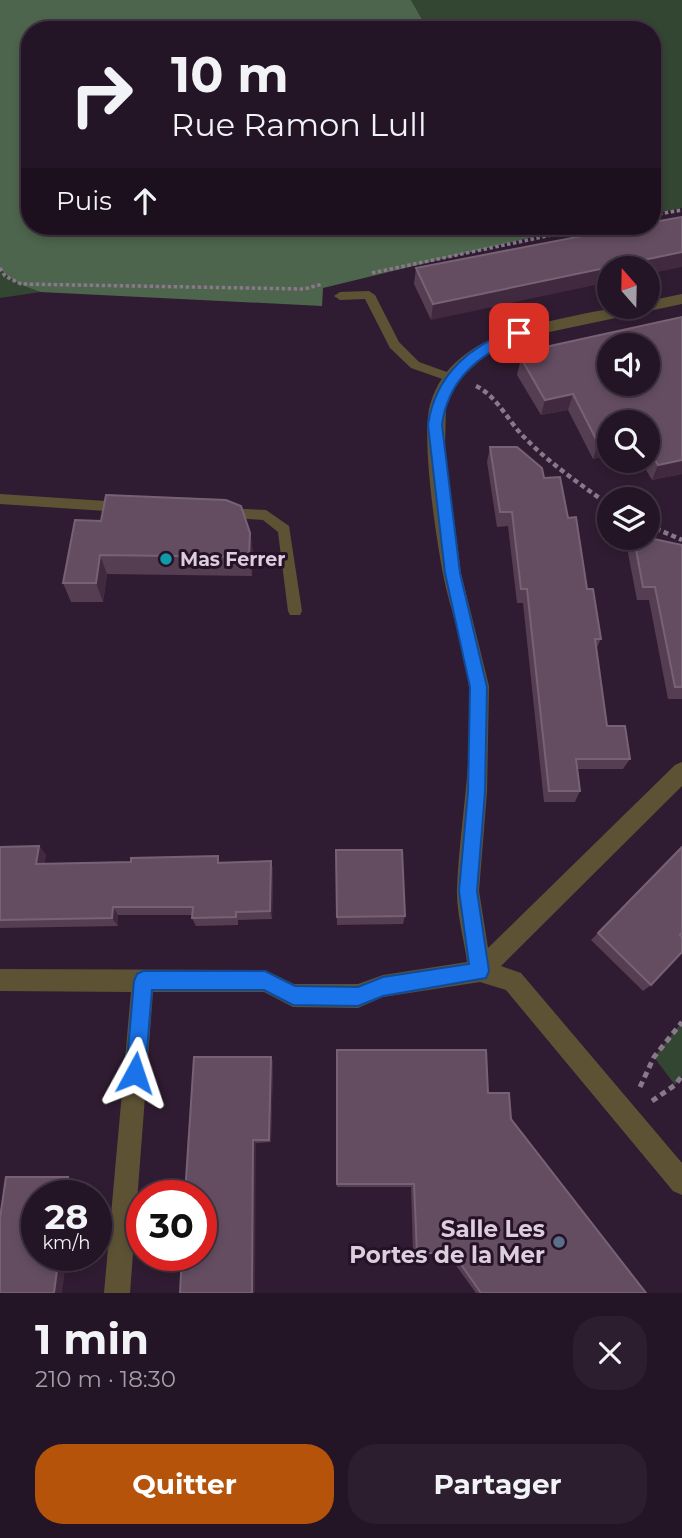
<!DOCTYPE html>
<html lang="fr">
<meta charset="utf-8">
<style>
body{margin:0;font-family:Montserrat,sans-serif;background:#2c1e2e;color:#f1f3f6;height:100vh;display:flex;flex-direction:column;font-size:26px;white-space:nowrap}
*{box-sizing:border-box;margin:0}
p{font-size:23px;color:#a39fa7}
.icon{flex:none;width:38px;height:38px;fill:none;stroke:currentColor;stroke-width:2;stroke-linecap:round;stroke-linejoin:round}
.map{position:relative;height:1293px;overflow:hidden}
.side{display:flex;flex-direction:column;background:#241526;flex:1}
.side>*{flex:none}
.banner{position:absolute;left:21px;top:21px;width:640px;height:214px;border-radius:28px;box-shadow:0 4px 10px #0003,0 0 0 2px #413443;background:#241526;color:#f1f3f6;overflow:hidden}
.needle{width:46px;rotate:340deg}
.fabs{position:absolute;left:597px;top:256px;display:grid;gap:14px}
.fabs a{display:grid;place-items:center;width:63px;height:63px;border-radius:50%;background:#241526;box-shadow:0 4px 10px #0003,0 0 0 2px #413443;font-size:35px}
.speed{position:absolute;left:21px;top:1180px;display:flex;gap:14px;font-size:35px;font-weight:700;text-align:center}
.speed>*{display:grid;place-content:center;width:91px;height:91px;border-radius:50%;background:#241526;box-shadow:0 4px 10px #0003,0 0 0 2px #413443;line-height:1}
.speed small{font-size:18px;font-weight:400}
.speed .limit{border:10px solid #d22;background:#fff;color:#111}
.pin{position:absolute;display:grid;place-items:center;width:60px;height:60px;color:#fff;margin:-30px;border-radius:14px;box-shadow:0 4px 10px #0006}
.me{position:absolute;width:77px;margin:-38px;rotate:5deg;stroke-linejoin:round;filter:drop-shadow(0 0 5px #0008)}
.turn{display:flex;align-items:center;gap:24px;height:147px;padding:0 35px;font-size:32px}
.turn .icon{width:91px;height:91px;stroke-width:2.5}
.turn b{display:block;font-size:49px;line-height:60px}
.then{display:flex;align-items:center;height:66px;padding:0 35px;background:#0003;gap:14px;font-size:26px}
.round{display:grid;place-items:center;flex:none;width:74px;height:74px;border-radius:28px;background:#2c1e2e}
.headline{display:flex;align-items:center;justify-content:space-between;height:119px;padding:0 35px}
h1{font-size:42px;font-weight:700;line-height:52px}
.button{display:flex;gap:14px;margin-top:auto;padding:14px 35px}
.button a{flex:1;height:80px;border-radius:28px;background:#b45309;color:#fff;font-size:28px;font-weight:700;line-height:80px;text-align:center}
.button a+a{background:#2c1e2e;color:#f1f3f6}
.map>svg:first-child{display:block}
.green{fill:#334632}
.forest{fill:#4d654c}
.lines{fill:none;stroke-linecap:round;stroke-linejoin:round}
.path-far2{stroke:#89788b;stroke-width:3.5;stroke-dasharray:3.5 2.5;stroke-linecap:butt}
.path-far1{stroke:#89788b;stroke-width:4.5;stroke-dasharray:5 3.5;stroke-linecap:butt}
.path{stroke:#89788b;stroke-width:5;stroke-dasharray:6 4.5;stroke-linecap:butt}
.service{fill:#5d5334;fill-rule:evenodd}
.minor{fill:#5d5334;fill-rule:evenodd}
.wall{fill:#563e52;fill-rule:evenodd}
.shaded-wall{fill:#412a3f}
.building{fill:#644d61;stroke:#776275;stroke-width:2;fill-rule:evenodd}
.route{fill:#1a73e8;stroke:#114b97;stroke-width:2}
.culture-dot{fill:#0f9aa8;stroke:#261228;stroke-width:2.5}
.service-dot{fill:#5c6f8a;stroke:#261228;stroke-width:2.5}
.labels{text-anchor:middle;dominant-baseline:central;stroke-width:6;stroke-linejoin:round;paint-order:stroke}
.poi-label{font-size:19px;font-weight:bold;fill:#dccedd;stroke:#261228;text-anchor:start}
.near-poi-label{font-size:23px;font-weight:bold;fill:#dccedd;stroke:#261228;text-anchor:end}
</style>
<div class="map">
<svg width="682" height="1293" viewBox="0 0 682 1293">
<rect width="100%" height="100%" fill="#301c32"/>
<!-- green -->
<path class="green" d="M411,0h271v208l-29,6v-184h-225z
M0,268l6,8 34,16 -40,6z
M682,1022v54l-7,9 -21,-28z"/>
<!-- forest -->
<path class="forest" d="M0,0h411l17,30h-398v196h506l5,9 -218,53 -1,18 -282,-14c-15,-6 -31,-11 -40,-24z"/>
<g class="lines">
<!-- path-far2 -->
<path class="path-far2" d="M653,215l29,-5
M0,268l5,8 16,8 283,5 19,-5
M372,273l222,-47"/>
<!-- path-far1 -->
<path class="path-far1" d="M476,386c21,10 32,35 48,51 25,26 56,47 85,68
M648,525l34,15"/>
<!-- path -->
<path class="path" d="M640,1087l14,-30 28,-35
M652,1101l23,-16 7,-9"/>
<!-- service -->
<path class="service" d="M369,291l6,4 24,47 20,20 36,13v6l-4,1 -40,-14 -21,-20 -25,-49 -25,1 -6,-4 6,-4z
M0,494l121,8 6,5 -6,5 -121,-8z
M225,508l41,2 23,16 13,85 -2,4h-10l-2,-4 -10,-79 -15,-12 -43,-3 -1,-4 1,-4z"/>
<!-- minor -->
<path class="minor" d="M682,294v10l-161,34 -20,8 -22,15 -21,20 -12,25 -1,43 16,124 28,113 -2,106 -8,99 9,57 187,-183 7,-3v24l-181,180 20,7 161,190v32l-9,-4 -167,-201 -26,-8 -97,15 -25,11 -65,-1 -29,-15h-111l-23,301h-26l27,-301 -131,-1v-22l265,1 29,14h64l25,-9 84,-13c-3,-24 -11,-50 -10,-74 3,-67 17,-134 12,-201 -3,-38 -19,-76 -26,-113 -7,-37 -22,-136 -13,-169 17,-60 80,-76 134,-87 28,-6 54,-12 84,-12v-5z"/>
</g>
<!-- wall -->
<path class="wall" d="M682,217l-251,103 -17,-36 2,-16z
M682,317v157l-30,6 -10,-17 -31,7 -8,-14 -10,3 -25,-49 -27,5 -24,-40 4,-17 19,-6 1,-4zM609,422h39v38h-39z
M490,447l54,31 24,40 33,121 -5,10 11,77 23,33 -7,10h-46l3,22 -5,11h-31l-21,-199h-6l-9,-77 -11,1 -10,-65z
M101,521l149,12 3,20 -1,23 -145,-2 -4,28h-32l-8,-19z
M634,539l48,6v154h-14l-19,-99h-12l-9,-47z
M39,846l7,9 -2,9 227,-3 2,9 -1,49 -34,1v5l-42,1 -4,-8v-3h-74v11l-118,2v-81z
M336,850l69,66 -2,8 -66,1z
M598,933l82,2 -29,50 -8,6 -52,-51z
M337,1050l151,43 23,26 135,174h-170l-29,-40 -34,-1 -2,-65h-74z
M271,1057l2,5 -2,80 -15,1 -76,150z"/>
<!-- shaded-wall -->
<path class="shaded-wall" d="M682,252v15l-34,7v-6h-39v14l-178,38 2,-16z
M573,394l-5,16 -27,5 4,-15z
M608,441l-5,15 -10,3 5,-16z
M614,460h29l-1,3 -31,7z
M682,460v14l-30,6 6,-15z
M250,533l3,20 -1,23 -3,-19z
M100,555l7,19 -4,28 -7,-19z
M39,846l7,9 -3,18 -7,-9z
M271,861l2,9 -1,49 -2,-8z
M113,907l5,8v11l-6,-8z
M271,1057l2,5 -2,80 -2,-2z
M253,1140l3,3 -1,150h-3z
M68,1177l8,2 -2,16h-8z
M59,1255h8l-5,38h-8z"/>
<!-- building -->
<path class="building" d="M682,217v35l-249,52 -17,-36 218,-42h19v-4z
M682,317v143l-24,5 -10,-17v-26h-39v20l-1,-1 -10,2 -25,-49 -28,6 -24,-42 22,-7 -2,-3zM609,345h39v38h-39z
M490,447h27l25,21 2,10 16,-1 8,41 8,-1 11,72h6l8,50h-6l12,87h18l5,33h-54l4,32h-31l-22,-202h-6l-9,-77h-12z
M106,495l120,5 15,6 9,27 -1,24 -149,-2 -4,28h-33l12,-63 26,1z
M634,539h20l28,6v142h-7l-20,-100h-12z
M39,846l-3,18 95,-2v-4l87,-2v7l53,-2 -1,50 -34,1v5l-44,1 1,-11h-80l-1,11 -112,2v-73z
M682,847v86l-2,2 2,2v15l-31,33 -53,-52z
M336,850h66l3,66 -68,1z
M337,1050h149l2,43h21l2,26 135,174h-165l-28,-40h-36l-3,-69h-77z
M194,1057h77l-2,83h-16l-1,153h-72l2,-38h19v-60h-16z
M6,1177h62l-2,18h-29v60h22l-5,38h-54v-75z"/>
<!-- route -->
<path class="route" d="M519,329l4,1v7c-42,15 -75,41 -81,88l18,148 27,114 -2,105 -8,99 12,80 -3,7 -103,18 -25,10 -65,-1 -29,-15h-112l-7,83 -3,7 -7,2 -7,-2 -2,-7 8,-92 3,-7 6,-3h122l30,15 63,1 25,-10 86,-13 -10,-73 9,-99 2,-105 -25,-114 -17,-148c7,-50 43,-82 91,-96z"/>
<!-- markers -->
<circle class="culture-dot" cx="166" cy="559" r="7"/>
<circle class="service-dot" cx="559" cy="1242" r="7"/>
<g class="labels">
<!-- poi labels -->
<g class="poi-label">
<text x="180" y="559">Mas Ferrer</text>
</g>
<!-- near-poi labels -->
<g class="near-poi-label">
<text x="545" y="1229">Salle Les<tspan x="545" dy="26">Portes de la Mer</tspan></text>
</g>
</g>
</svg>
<div class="fabs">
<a><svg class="needle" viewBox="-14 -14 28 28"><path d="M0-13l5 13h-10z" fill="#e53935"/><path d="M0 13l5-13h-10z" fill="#a39fa7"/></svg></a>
<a><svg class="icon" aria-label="sound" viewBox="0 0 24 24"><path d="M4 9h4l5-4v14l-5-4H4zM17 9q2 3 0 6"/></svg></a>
<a><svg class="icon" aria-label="search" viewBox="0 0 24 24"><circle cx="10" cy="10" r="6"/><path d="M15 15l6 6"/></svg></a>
<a><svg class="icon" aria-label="layers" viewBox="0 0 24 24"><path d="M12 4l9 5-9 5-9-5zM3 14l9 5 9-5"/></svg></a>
</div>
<div class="speed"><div>28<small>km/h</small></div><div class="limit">30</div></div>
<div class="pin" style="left:519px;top:333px;background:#d93025"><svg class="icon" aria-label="arrive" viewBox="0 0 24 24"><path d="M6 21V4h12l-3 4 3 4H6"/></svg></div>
<svg class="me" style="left:135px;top:1073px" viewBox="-20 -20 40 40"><path d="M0-17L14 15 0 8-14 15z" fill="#1a73e8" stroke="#fff" stroke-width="4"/></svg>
<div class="banner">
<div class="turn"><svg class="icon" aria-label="right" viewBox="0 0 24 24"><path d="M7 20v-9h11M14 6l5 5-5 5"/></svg><div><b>10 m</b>Rue Ramon Lull</div></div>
<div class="then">Puis<svg class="icon" aria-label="ahead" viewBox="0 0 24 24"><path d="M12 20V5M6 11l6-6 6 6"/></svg></div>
</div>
</div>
<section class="side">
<div class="headline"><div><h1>1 min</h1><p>210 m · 18:30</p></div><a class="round"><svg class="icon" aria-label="close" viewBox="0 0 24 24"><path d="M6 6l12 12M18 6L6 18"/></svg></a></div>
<div class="button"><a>Quitter</a><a>Partager</a></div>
</section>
